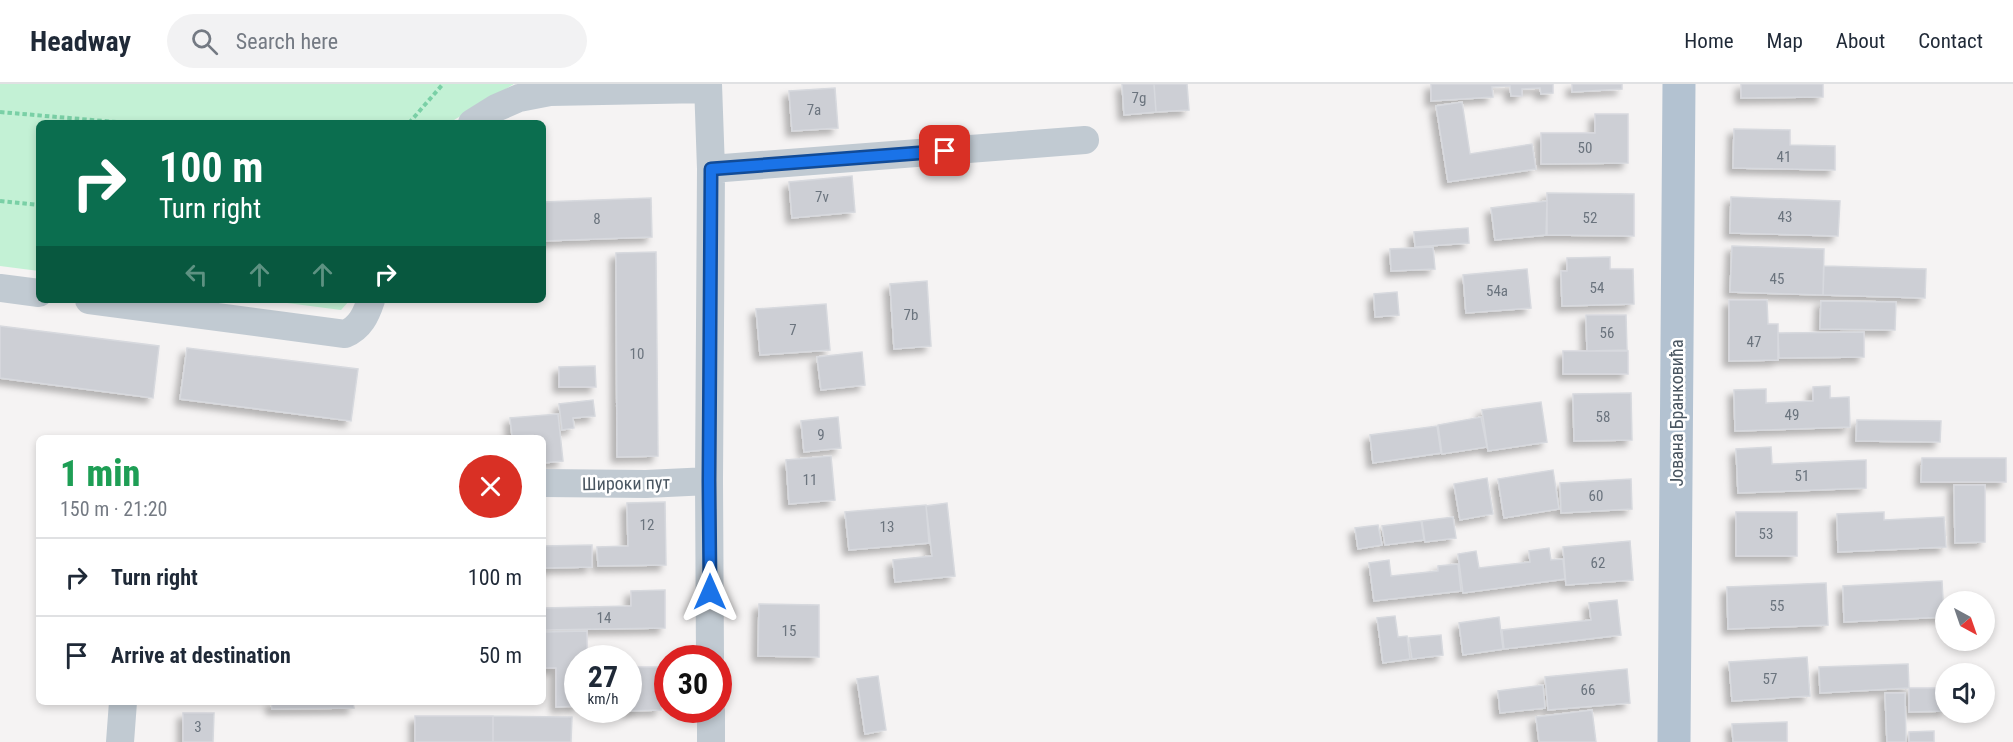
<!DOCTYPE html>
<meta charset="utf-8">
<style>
body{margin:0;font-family:"Roboto Condensed",sans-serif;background:#f2f2f3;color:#1f2937;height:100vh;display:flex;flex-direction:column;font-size:22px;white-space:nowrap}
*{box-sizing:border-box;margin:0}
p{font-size:20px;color:#747a83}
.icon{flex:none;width:33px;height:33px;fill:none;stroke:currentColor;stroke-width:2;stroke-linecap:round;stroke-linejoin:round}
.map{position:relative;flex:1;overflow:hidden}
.sheet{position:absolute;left:36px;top:351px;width:510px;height:270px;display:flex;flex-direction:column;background:#fff;border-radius:9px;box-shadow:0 3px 9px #0003}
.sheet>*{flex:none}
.guide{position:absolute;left:36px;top:36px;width:510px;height:183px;border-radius:9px;box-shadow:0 3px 9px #0003;background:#0b6e4f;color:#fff;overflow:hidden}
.needle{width:39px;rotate:140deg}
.buttons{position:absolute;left:1935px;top:507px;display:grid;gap:12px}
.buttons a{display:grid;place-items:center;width:60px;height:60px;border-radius:50%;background:#fff;box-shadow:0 3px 9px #0003;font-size:30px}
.speed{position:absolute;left:564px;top:561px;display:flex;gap:12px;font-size:30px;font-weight:700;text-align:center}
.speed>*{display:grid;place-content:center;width:78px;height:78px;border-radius:50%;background:#fff;box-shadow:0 3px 9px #0003;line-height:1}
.speed small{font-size:15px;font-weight:400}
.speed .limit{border:9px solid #d22;background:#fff;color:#111}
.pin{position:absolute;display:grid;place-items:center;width:51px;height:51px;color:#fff;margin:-26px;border-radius:12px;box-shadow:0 3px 9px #0006}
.me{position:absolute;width:66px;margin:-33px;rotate:0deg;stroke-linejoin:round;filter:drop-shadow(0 0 4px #0008)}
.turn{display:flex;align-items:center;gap:21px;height:126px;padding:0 24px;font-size:27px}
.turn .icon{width:78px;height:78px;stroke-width:2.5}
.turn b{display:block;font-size:42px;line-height:51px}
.lanes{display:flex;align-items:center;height:57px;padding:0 24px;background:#0003;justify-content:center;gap:30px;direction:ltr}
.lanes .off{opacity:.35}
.round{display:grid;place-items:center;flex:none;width:63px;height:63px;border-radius:32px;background:#f2f2f3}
.headline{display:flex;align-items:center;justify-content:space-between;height:102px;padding:0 24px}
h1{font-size:36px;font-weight:800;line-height:45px;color:#1e9e55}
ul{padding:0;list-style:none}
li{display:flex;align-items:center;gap:18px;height:78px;padding:0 24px;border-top:2px solid #e0e1e3}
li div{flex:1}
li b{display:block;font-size:22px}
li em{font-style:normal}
header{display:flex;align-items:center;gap:36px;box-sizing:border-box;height:84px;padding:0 30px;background:#fff;border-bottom:2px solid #e0e1e3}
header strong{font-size:28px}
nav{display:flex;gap:33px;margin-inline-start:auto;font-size:21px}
.search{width:420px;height:54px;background:#f2f2f3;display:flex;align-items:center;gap:15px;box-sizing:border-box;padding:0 21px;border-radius:33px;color:#747a83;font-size:22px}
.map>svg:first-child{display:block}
.green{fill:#c3f1d5}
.building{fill:#cdcfd5;stroke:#d7d9de;stroke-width:1.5;filter:url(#shadow)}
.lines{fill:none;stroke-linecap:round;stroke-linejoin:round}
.path{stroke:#7ad0a6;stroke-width:4;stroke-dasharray:4.5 3;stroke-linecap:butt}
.minor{stroke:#c1cad2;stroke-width:28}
.major{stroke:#b3c2d1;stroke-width:33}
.route-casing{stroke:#114b97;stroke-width:15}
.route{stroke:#1a73e8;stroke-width:10}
.labels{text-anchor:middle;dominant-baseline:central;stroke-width:5;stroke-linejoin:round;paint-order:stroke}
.number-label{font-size:15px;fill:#6b747e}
.street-label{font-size:18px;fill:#4a5661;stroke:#fff}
</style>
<header>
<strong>Headway</strong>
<div class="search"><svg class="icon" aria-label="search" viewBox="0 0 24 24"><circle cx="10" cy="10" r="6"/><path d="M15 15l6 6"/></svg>Search here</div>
<nav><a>Home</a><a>Map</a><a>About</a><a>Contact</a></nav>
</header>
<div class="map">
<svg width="2013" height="658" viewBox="0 0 2013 658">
<defs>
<filter id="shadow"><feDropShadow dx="-5.5" dy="5.5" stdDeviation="3" flood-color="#0004"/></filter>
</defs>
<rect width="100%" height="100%" fill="#f5f3f3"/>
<!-- green -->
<path class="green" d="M0,0h514l-65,39h-410v148l-39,-5z
M264,216h86l-9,10z"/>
<!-- building -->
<path class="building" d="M1122,0h32l2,28 -32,3z
M1154,0h33l2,26 -33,2z
M1431,0h122v9l-12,1 -1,-6 -18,1v7h-11l-1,-10 -18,1 1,10 -62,4z
M1572,0h50v5l-50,3z
M1741,0h82v13l-82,1z
M835,4l3,40 -46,3 -3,-40z
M1462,18l8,52 62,-10 4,25 -88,13 -12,-76z
M1595,30h33v49l-87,1v-31h54z
M1734,45l56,1v15l45,1v24l-102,-2z
M852,92l3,36 -63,6 -3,-36z
M1547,109l87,1v42l-87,-1z
M1731,113l109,4 -2,35 -108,-3z
M651,114l1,39 -109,4v-39z
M1547,117l-1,34 -51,5 -4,-32z
M1468,144l1,15 -54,4 -1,-15z
M1732,162l92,3 -1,46 -93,-3z
M1433,163l2,22 -44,2 -1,-22z
M656,168l2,204 -41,1 -1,-204z
M1610,173v12h23l1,35 -72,2 -1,-35h6v-13z
M1824,182l102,3 -1,29 -102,-3z
M1527,185l4,39 -65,5 -3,-38z
M927,197l4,65 -37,3 -4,-65z
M1397,208l2,23 -24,2 -1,-23z
M1729,216h38l1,24h10v36l-49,1z
M1821,217l75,1 -1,28 -75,-1z
M826,220l4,46 -70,5 -4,-46z
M1586,231h40l1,35 -40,1z
M0,242l159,20 -6,52 -153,-20z
M1864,248v25l-85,1 -1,-25z
M187,264l171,21 -7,52 -171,-22z
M1563,267h65v23h-65z
M862,268l3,33 -44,5 -4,-33z
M595,282l1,21h-37v-20z
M1830,302v12l19,-1 1,30 -115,4 -1,-41 32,-1v14l47,-2v-14z
M1631,309l1,47 -58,1 -1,-47z
M593,316l2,16 -22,2 1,10 -12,2 -3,-26z
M1541,318l6,40 -59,9 -6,-41z
M558,330l5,47 -20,2v-25h-10v-3l-21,1 -2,-18z
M838,333l3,31 -37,4 -3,-31z
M1481,333l6,30 -45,7 -4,-29z
M1857,336l84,1 -1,21 -84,-1z
M1437,342l4,27 -68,10 -3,-28z
M1771,363l1,17 94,-4v28l-128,5 -2,-44z
M831,372l4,44 -46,4 -3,-44z
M1922,374h84v24h-85z
M1553,386l6,39 -55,9 -6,-39z
M1487,394l6,36 -33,6 -6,-36z
M1631,395l1,30 -71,4 -1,-30z
M1954,401h31v57l-30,1z
M665,418l1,63 -68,1 -1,-19 31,-1 -1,-43z
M947,419l8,73 -60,6 -2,-22 39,-4 -6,-50z
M926,421l3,38 -80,7 -4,-38z
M1736,428h61v44h-61z
M1884,428v8l60,-3 2,30 -108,5 -1,-38z
M1453,433l3,21 -31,4 -3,-21z
M1421,437l3,19 -39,5 -3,-19z
M1378,441l4,20 -24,4 -3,-21z
M1630,457l3,39 -67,5 -3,-38z
M592,461v22l-49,1v-22z
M1549,464l2,12 12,-1 2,20 -102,14 -5,-39 18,-3 3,17 51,-6 -1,-11z
M1389,476l2,16 47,-5v-5l20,-2 3,27 -87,10 -5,-38z
M1942,497l2,36 -100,5 -1,-36z
M1826,499l2,42 -100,4 -1,-42z
M665,506v38l-122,2v-22l88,-2v-15z
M1617,516l4,35 -117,14 -2,-19 89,-10 -2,-17z
M759,520l60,1v52l-61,-1z
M1395,532l3,21 9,-1 3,23 -27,4 -6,-45z
M1499,533l4,32 -40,6 -4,-32z
M587,547v24l29,-1v4h-38v48l-22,1v-39h-13v-36z
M1441,551l2,20 -31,4 -3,-21z
M1807,573l3,39 -78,5 -3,-39z
M1908,580l1,24 -89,5 -1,-26z
M628,583h32l1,43 -35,1 2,-1z
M1627,585l3,34 -82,7 -3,-33z
M878,592l8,54 -21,4 -8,-55z
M1543,601l2,23 -45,5 -2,-22z
M1909,604h37v23l-37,1z
M1885,609h20l1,49h-19z
M271,618h82l1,6 -82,1z
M1592,626l4,32h-57l-3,-25z
M183,629h31l-1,29h-30z
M415,632h78v26h-78z
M493,632l79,1 -1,25h-78z
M1787,638v20h-54l-1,-18z
M1934,647v11h-25v-10z"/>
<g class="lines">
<!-- path -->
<path class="path" d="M0,28l127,11
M409,39l34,-39
M0,117l39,4"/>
<!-- minor -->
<path class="minor" d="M708,0l3,85 -2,312 1,177
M472,39l24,-15 23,-10 31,-6 158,-3
M711,85l374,-29
M0,204l39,5
M89,216l256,34c15,-6 21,-19 26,-34
M543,399l103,1 63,-3
M711,626v32
M120,658l3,-40"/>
<!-- major -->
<path class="major" d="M1674,658l5,-658"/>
</g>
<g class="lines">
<defs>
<path id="route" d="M710,508l-1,-111 2,-312 234,-18"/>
</defs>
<!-- route casing -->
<use href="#route" class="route-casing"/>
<!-- route -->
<use href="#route" class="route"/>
</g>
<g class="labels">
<!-- number labels -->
<g class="number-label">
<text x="1139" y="14">7g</text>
<text x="814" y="26">7a</text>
<text x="1585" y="64">50</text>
<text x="1784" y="73">41</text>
<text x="822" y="113">7v</text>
<text x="1785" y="133">43</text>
<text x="1590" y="134">52</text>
<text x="597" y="135">8</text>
<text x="1777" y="195">45</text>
<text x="1597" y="204">54</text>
<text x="1497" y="207">54a</text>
<text x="911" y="231">7b</text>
<text x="793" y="246">7</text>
<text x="1607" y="249">56</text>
<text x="1754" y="258">47</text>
<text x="637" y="270">10</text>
<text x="1792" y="331">49</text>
<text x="1603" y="333">58</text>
<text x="821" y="351">9</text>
<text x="1802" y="392">51</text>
<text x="810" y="396">11</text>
<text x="1596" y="412">60</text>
<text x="647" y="441">12</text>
<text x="887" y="443">13</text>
<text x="1766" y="450">53</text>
<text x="1598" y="479">62</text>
<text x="1777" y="522">55</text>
<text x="604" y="534">14</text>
<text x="789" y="547">15</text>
<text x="1770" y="595">57</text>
<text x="1588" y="606">66</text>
<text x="198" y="643">3</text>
</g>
<!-- street labels -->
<g class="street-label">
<text transform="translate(1676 329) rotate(-90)">Јована Бранковића</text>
<text transform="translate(626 399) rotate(-1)">Широки пут</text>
</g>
</g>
</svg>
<div class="buttons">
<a><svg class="needle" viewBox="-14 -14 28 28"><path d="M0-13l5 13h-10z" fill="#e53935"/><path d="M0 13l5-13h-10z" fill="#747a83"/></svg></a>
<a><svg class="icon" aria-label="sound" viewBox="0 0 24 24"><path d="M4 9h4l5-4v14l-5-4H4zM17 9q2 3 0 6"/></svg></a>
</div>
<div class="speed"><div>27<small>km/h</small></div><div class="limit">30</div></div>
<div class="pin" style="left:945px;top:67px;background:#d93025"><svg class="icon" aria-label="arrive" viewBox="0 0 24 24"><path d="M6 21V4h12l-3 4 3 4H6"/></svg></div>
<svg class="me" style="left:710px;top:508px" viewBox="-20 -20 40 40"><path d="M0-17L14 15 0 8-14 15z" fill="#1a73e8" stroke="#fff" stroke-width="4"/></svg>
<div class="guide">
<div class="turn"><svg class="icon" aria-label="right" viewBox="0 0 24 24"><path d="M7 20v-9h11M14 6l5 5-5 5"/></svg><div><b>100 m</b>Turn right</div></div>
<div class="lanes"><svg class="icon off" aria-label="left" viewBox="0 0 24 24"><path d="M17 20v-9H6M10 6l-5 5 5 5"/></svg><svg class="icon off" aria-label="ahead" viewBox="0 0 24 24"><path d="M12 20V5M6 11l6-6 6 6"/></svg><svg class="icon off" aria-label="ahead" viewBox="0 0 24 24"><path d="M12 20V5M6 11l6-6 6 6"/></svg><svg class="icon" aria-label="right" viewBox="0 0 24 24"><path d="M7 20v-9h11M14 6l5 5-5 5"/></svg></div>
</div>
<section class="sheet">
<div class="headline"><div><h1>1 min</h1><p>150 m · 21:20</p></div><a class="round" style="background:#d93025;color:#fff"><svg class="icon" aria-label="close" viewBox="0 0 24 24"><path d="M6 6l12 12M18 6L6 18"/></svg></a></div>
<ul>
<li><svg class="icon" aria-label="right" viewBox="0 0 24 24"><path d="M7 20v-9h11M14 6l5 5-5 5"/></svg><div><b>Turn right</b></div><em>100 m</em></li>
<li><svg class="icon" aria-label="arrive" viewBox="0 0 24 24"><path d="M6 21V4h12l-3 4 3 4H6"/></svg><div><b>Arrive at destination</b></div><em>50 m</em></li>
</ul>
</section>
</div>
